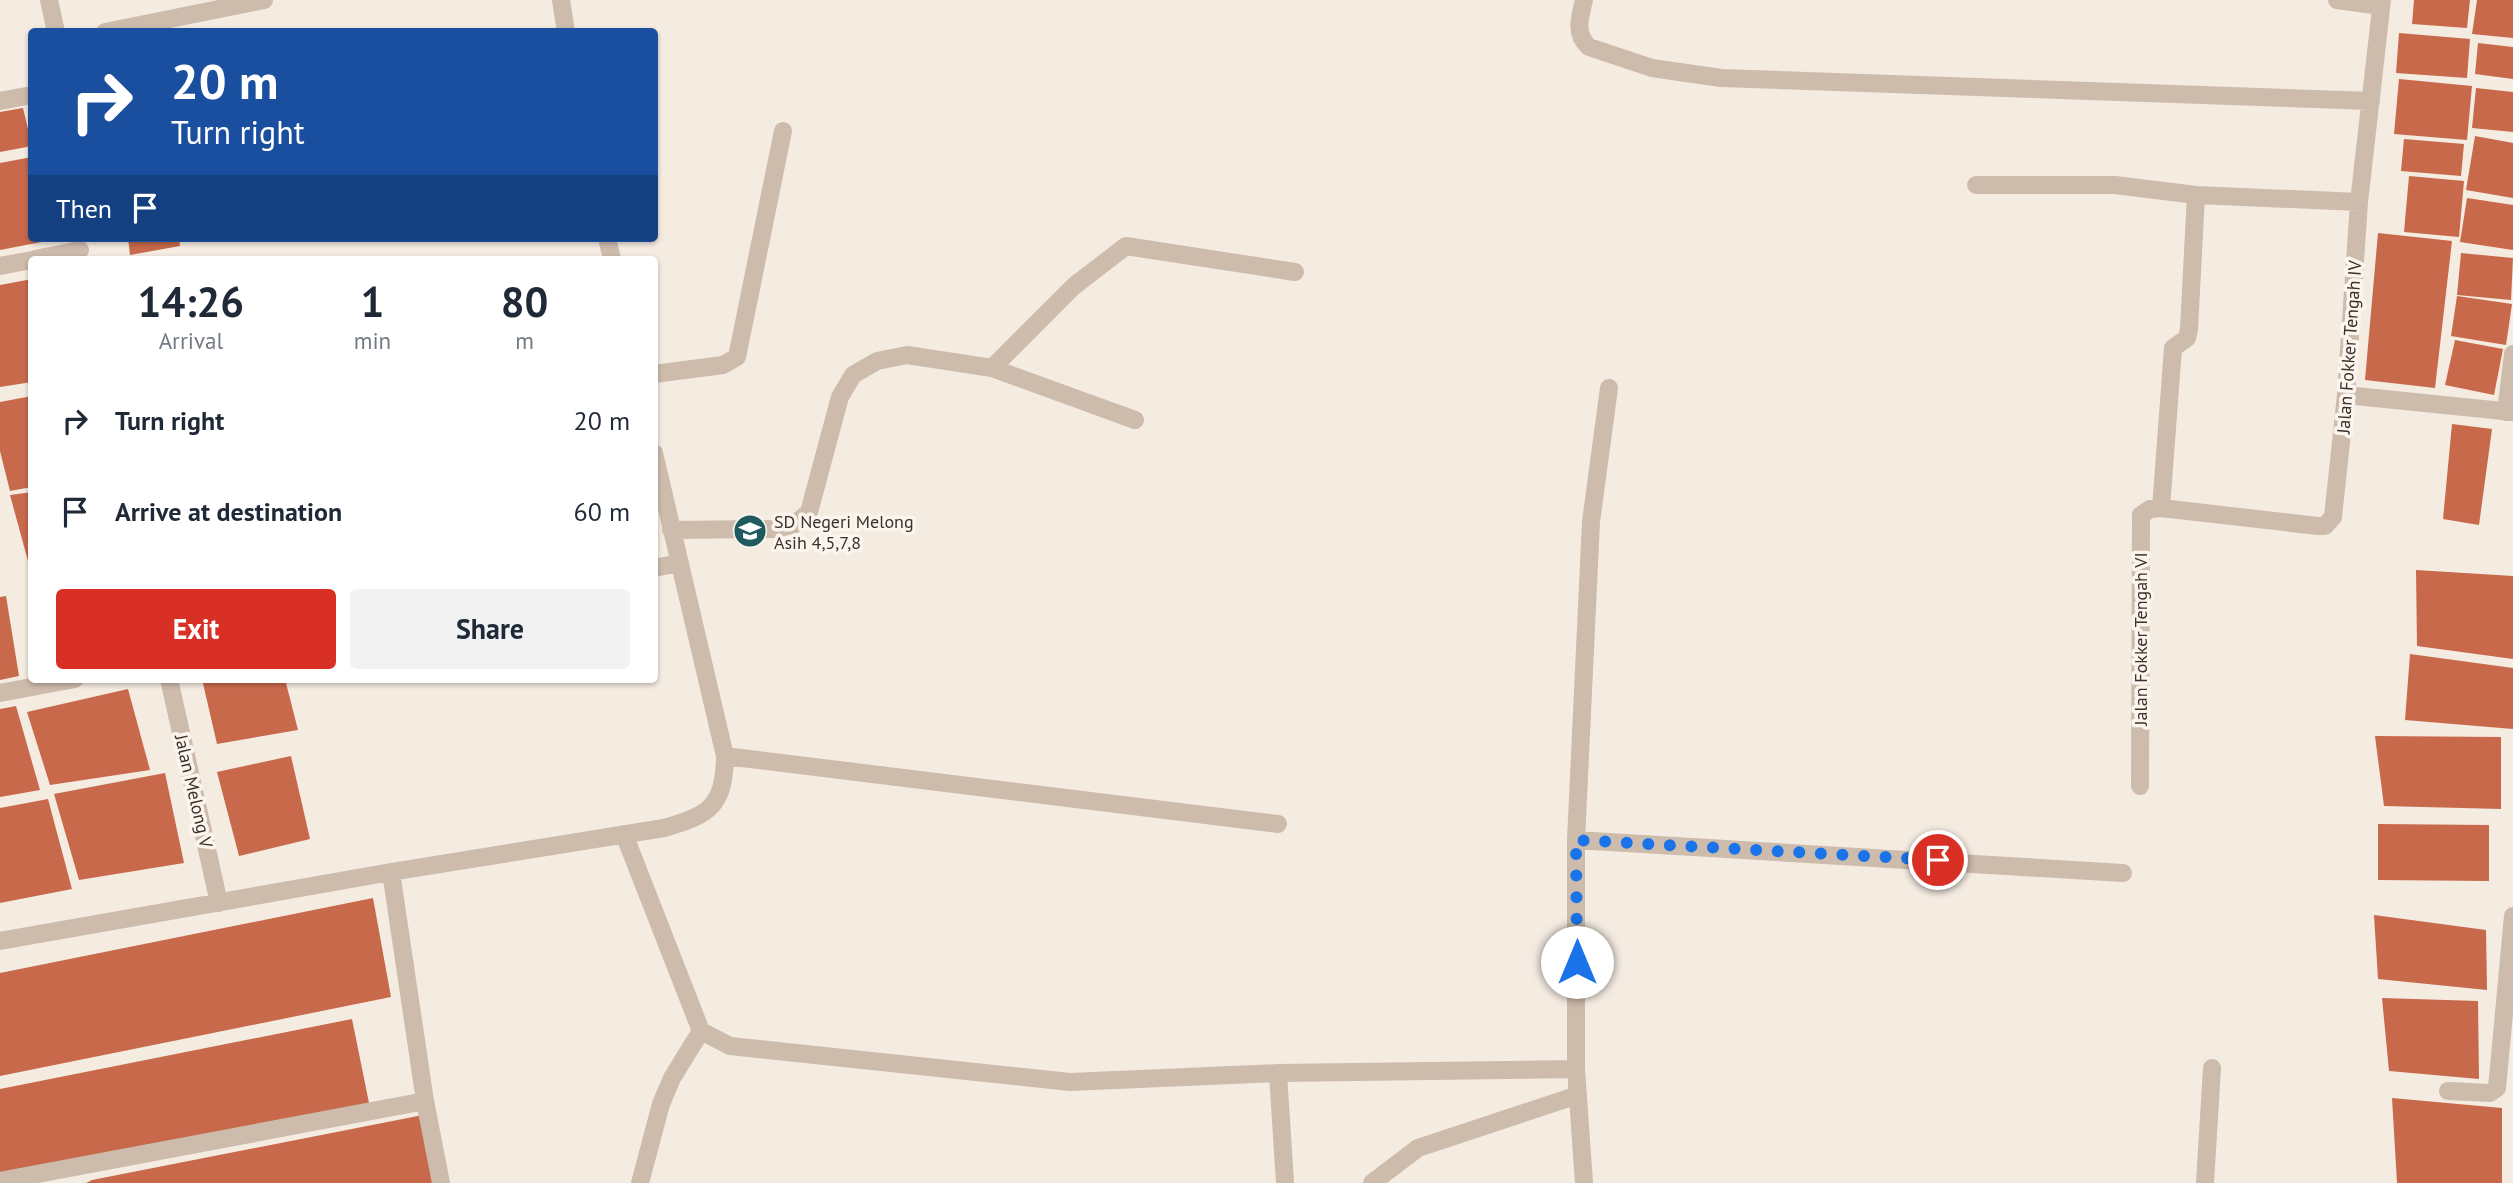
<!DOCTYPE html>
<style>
body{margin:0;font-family:"PT Sans",sans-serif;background:#f2f2f3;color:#1f2937;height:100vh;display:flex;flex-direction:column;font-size:26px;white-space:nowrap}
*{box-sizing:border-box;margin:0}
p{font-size:23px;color:#747a83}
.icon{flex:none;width:38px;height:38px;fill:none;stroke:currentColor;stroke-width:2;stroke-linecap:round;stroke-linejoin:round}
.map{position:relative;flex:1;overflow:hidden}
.drawer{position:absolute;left:28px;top:256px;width:630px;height:427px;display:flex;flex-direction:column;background:#fff;border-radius:7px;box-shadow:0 2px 5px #0004}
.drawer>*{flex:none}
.guide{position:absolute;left:28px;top:28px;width:630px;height:214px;border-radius:7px;box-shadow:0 2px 5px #0004;background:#1a4fa0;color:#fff;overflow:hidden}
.pin{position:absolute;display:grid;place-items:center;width:60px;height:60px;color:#fff;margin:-30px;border:4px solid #fff;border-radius:50%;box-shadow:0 2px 7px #0007}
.me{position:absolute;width:77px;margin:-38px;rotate:0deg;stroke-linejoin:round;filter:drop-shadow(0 0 5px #0008)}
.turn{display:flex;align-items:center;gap:24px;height:147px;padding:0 28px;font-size:32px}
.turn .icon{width:91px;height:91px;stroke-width:2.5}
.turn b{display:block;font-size:49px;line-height:60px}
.then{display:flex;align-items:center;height:66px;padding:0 28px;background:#0003;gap:14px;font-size:26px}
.eta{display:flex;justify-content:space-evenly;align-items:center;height:119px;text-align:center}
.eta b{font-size:42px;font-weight:700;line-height:49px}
.primary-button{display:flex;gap:14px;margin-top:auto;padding:14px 28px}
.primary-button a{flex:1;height:80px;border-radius:7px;background:#d93025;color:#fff;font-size:28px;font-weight:700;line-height:80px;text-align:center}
.primary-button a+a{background:#f2f2f3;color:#1f2937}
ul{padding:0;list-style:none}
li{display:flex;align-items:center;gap:21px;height:91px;padding:0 28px}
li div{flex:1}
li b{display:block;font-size:26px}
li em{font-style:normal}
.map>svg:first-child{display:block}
.building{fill:#c8694b}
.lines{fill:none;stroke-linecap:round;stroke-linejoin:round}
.lane{stroke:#cdbbac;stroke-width:18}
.street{stroke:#cdbbac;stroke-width:18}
.route{stroke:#1a73e8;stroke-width:12;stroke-dasharray:0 21.6}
.labels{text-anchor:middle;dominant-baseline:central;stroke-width:7;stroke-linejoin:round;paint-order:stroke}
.street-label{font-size:18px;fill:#3b302b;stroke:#fbf5ee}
.poi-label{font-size:18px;fill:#3b302b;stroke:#fbf5ee;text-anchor:start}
</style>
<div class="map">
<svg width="2513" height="1183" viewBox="0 0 2513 1183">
<rect width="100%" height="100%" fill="#f4ebe1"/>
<!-- building -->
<path class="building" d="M2414,0h56l-3,28 -55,-4z
M2477,0h36v38l-41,-4z
M2399,33l71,6 -3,39 -71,-5z
M2478,43l35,4v32l-38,-5z
M2399,79l73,7 -5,54 -73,-6z
M2476,88l37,4v40l-41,-4z
M23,108l9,38 -32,6v-40z
M2475,136l38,7v55l-47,-8z
M2404,139l60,5 -3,32 -60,-5z
M32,157v81l25,1 -57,11v-87z
M2409,176l55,5 -5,56 -55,-5z
M2467,198l46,7v45l-53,-8z
M2378,233l74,8 -17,147 -70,-8z
M128,238h51l1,8 -50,9z
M2461,253l52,5 -2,42 -54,-5z
M32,279v103l-32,5v-102z
M2457,296l55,8 -6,41 -55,-9z
M2455,340l48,9 -9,46 -49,-10z
M32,396v91l-22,4 -10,-40v-49z
M2452,424l40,5 -13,96 -36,-6z
M32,492v80h-1l-21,-77z
M2416,570l97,6v83l-96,-13z
M6,596l13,80 -19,4v-83z
M2410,654l103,14v61l-108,-9z
M202,679h83l13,51 -81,14z
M128,689l22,81 -100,15 -23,-73z
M16,706l24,84 -40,7v-88z
M2375,736l126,1v72l-117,-3z
M291,756l19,83 -71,17 -22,-84z
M165,773l19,90 -105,17 -25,-86z
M48,799l24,90 -72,14v-95z
M2378,824l111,1v56l-111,-1z
M373,898l18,99 -391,79v-103z
M2374,915l112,15 1,60 -109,-11z
M2382,998l96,3 1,78 -90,-8z
M352,1019l17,84 -369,74v-88z
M2392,1098l110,10v75h-105z
M423,1115l14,68h-351l6,-3z"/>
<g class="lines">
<!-- lane -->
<path class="lane" d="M654,374l69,-9 14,-8 46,-226
M1372,1183l46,-35 160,-53"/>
<!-- street -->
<path class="street" d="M49,0l7,32
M561,0l5,32
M1584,0c-4,17 -10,34 5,47l63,21 69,10 650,23
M2337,0l44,6
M105,32l159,-32
M0,101l32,-6
M1976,185h139l81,10 163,7
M607,238l5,21
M35,259l45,-9
M0,266l32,-6
M992,368l82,-82 52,-40 169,26
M2346,395l167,17
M2506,412l7,-58
M2161,508l12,-160 14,-10 2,-9 7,-134
M671,530l104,-1 20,-5 14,-12 31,-115 13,-22 24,-14 30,-6 85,13 143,52
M654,568l25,-5
M169,679l50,224
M0,693l75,-14
M725,756c184,21 368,46 553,68
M2140,786l1,-271 9,-6 11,-1 157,18h7l8,-9 13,-122 13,-193 23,-202
M624,834l77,197 29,15 340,36 208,-9
M1576,840l547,33
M391,872l34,229 16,82
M0,941l391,-69 273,-44c46,-13 60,-22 61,-72l-71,-303
M2448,1091l42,2 7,-5 16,-172
M0,1181l425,-80
M640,1183l21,-79 11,-26 29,-47
M1285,1183l-7,-110 298,-4
M1584,1183l-8,-114v-229l15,-318 18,-134
M2205,1183l7,-115"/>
</g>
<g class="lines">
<!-- route -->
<path class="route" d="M1577,962l-1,-122 362,20"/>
</g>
<!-- icons -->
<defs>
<symbol id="school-disc" viewBox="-11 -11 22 22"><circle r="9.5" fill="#1f5a5e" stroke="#fbf5ee"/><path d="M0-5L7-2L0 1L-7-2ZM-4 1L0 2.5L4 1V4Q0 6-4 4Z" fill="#fff"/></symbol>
</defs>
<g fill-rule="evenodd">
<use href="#school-disc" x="731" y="512" width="38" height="38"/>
</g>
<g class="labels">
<!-- street labels -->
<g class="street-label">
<text transform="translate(2349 347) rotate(-86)">Jalan Fokker Tengah IV</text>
<text transform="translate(2140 639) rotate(-90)">Jalan Fokker Tengah VI</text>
<text transform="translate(194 791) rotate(77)">Jalan Melong V</text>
</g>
<!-- poi labels -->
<g class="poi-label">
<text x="774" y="521">SD Negeri Melong<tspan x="774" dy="21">Asih 4,5,7,8</tspan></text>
</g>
</g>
</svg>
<div class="pin" style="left:1938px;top:860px;background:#d93025"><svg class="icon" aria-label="arrive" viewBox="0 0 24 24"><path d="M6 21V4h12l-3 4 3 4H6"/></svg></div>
<svg class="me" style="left:1577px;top:962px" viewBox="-20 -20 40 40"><circle r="19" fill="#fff"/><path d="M0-13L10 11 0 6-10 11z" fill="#1a73e8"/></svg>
<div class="guide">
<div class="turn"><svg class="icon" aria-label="right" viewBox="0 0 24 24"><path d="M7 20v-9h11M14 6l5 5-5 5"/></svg><div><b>20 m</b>Turn right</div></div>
<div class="then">Then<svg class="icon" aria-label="arrive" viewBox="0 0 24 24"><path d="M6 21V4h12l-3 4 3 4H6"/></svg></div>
</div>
<section class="drawer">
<div class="eta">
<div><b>14:26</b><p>Arrival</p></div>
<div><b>1</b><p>min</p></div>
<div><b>80</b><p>m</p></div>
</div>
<ul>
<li><svg class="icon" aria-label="right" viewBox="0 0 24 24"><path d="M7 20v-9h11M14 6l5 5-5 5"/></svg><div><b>Turn right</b></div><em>20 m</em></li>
<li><svg class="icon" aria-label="arrive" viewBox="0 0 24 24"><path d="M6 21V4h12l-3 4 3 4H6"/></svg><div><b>Arrive at destination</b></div><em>60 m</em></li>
</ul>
<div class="primary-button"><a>Exit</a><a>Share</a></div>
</section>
</div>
